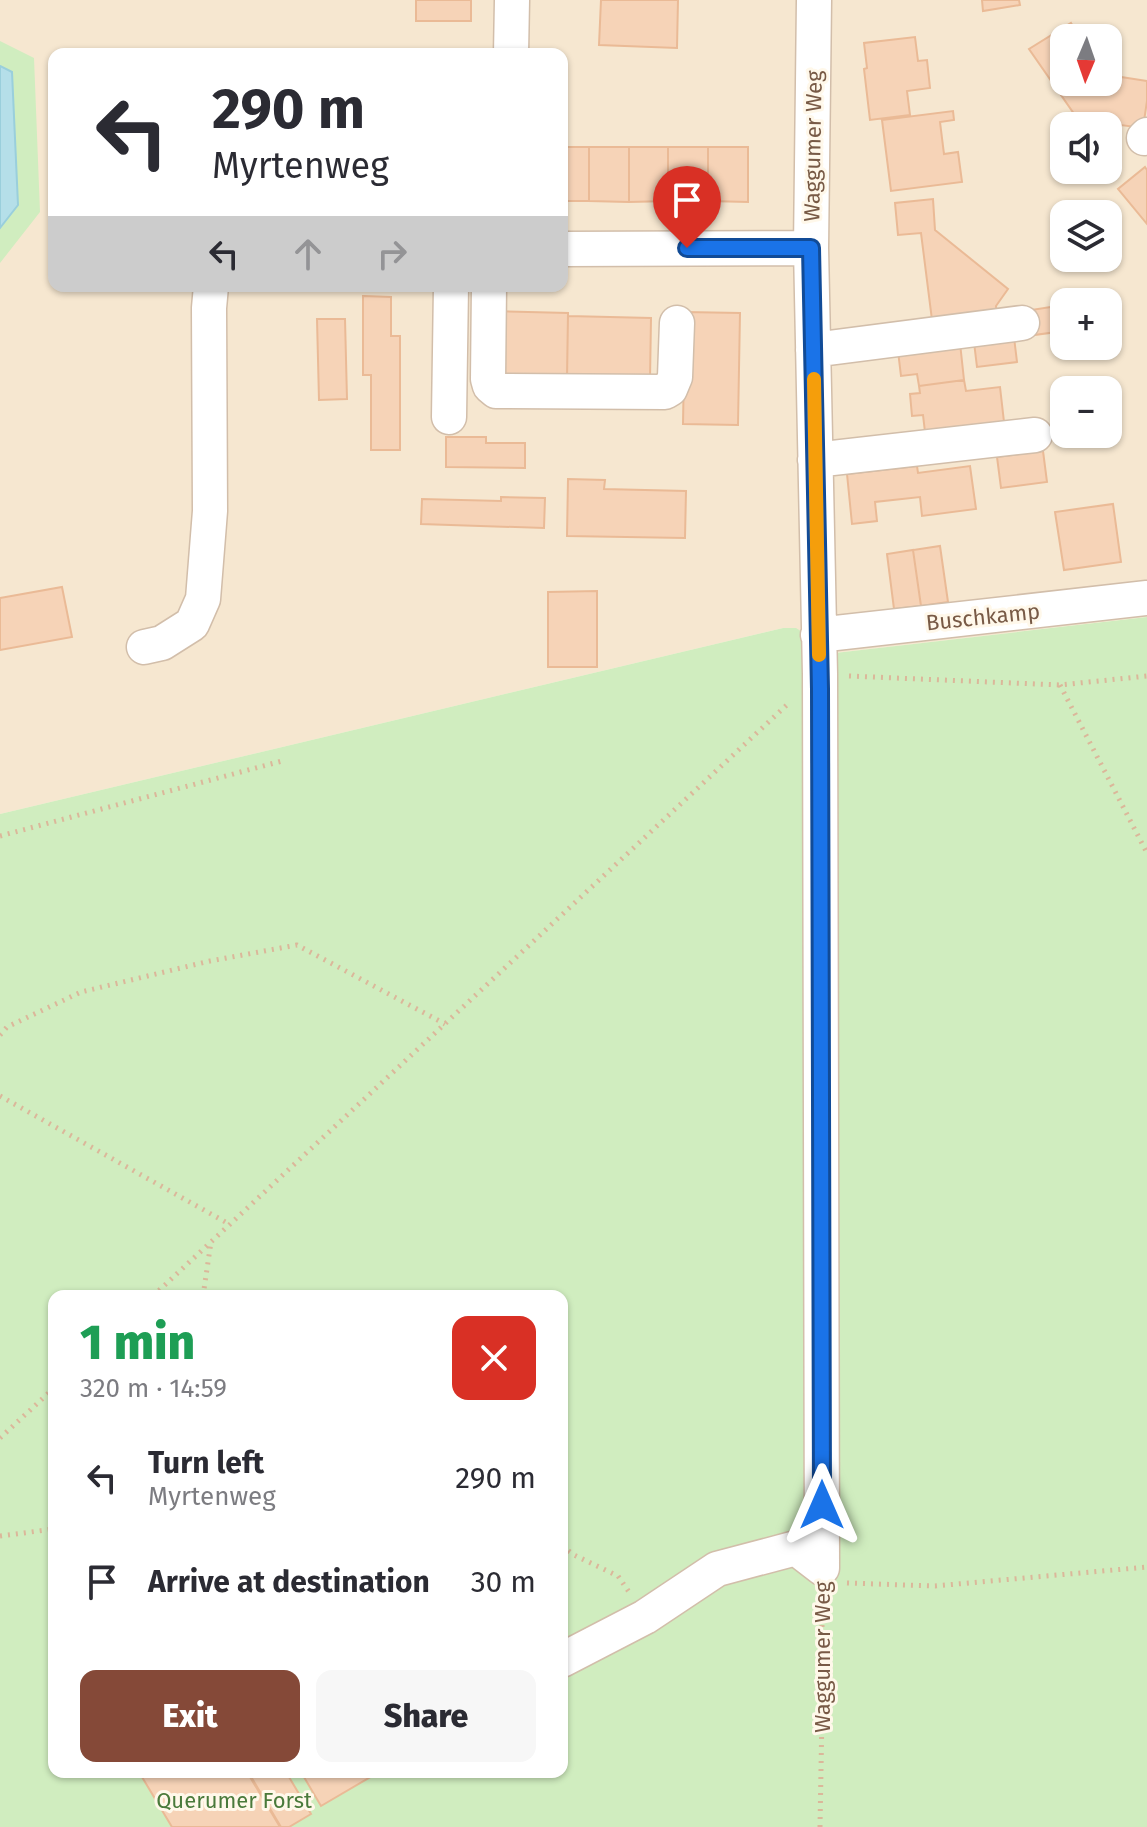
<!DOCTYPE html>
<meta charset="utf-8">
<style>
body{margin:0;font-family:"Fira Sans",sans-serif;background:#f7f7f7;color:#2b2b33;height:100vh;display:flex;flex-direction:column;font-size:30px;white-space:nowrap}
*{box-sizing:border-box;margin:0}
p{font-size:26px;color:#7c7c81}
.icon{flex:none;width:44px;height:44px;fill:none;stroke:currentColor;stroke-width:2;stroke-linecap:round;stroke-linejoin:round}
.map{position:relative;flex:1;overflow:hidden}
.sheet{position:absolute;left:48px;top:1290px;width:520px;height:488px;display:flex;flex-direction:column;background:#fff;border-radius:16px;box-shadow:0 2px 6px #0004}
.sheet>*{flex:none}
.guide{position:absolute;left:48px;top:48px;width:520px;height:244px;border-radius:16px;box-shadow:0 2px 6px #0004;background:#fff;color:#2b2b33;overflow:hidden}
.needle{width:52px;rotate:182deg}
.tools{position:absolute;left:1050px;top:24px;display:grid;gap:16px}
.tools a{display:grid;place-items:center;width:72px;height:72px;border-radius:16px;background:#fff;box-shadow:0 2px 6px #0004;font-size:40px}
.pin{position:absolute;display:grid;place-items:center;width:68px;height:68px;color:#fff;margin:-82px -34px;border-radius:50% 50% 50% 0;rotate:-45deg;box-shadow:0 0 8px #0007}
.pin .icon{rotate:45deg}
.me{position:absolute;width:88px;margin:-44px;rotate:0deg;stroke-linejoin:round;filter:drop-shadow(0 0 6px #0008)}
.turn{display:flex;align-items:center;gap:28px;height:168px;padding:0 32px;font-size:36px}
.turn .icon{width:104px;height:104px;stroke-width:2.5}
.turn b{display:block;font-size:56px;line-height:68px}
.lanes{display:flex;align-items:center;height:76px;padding:0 32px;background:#0003;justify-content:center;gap:40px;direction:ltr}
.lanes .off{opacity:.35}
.round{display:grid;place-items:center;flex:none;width:84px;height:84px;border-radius:16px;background:#f7f7f7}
.headline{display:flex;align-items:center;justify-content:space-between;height:136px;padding:0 32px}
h1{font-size:48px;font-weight:800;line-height:60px;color:#1e9e55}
.button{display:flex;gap:16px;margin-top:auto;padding:16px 32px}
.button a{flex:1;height:92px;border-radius:16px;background:#854938;color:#fff;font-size:32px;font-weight:800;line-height:92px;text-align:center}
.button a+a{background:#f7f7f7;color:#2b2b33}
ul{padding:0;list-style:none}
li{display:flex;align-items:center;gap:24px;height:104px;padding:0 32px}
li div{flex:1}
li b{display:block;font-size:30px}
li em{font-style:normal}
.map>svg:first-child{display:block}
.residential{fill:#f6e7d0;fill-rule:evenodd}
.green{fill:#d0edbf;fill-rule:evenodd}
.water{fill:#b5dfe9;stroke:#9acfdc;stroke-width:2}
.building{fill:#f6d3b7;stroke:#eaba96;stroke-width:2}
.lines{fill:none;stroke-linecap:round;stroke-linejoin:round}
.minor-casing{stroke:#d2beaa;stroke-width:37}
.path{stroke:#dbb79a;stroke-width:5;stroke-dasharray:2 6;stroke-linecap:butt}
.minor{stroke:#fff;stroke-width:34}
.route-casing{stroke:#114b97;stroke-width:20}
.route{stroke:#1a73e8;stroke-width:14}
.slow{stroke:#f59e0b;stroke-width:14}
.labels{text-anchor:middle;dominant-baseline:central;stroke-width:6;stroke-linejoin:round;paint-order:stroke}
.street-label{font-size:22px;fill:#785a46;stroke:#fff8ea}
.park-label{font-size:22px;fill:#4a7a3b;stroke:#fff8ea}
</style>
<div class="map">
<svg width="1147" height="1827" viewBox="0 0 1147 1827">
<rect width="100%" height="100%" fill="#fef5e2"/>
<!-- residential -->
<path class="residential" d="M0,0h1147v617l-312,36 -52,-25 -783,186zM1064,38h44v44h-44zM54,54h508v232h-508zM1064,126h44v44h-44zM1064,214h44v44h-44zM1064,302h44v44h-44zM1064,390h44v44h-44z"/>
<!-- green -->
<path class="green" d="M0,41l34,17 6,154 -40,51z
M1147,617v1210h-1147v-1013l783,-186h13l39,25zM54,1296h508v476h-508z"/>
<!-- water -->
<path class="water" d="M0,66l12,6 6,133 -18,23z"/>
<!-- building -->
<path class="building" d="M416,0h55v21h-55z
M601,0h77l-1,48 -78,-3z
M982,0h37l1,5 -37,6z
M1071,23l9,15h-16v44h44v-7l39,6v20l-4,27 -22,-3 -6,34 -7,-1v-32h-22l1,-6 -10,-2 -48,-69z
M915,37l3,24 9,-1 3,28 -23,3 3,24 -40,5 -6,-51 3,-1 -3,-25z
M953,111l1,9 -14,2 4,32 14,-2 4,30 -71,9 -9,-71z
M562,147h27v54h-27z
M589,147h40v55l-40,-1z
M629,147h39v54l-39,1z
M668,147h40v54h-40z
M708,147h40v55l-40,-1z
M1145,167l2,3v54l-29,-35z
M933,199l2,31 73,59 -12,17 1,16 -65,-2 -11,-87 -23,2 -3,-32z
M363,296l28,1v39h9v114h-29v-75h-8z
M1064,305v26l-30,4 -3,-25z
M492,311l76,2 -1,63 -76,-1z
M685,312l55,1 -2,112 -55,-1z
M568,316l83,2 -1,62 -83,-1z
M317,319h28l2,80 -28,1z
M1013,329l4,33 -40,5 -4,-33z
M960,343l4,37 -45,6 -2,-12 -16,2 -3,-25z
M964,380l2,11 34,-4 4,35 -79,10 -2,-17 -11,1 -2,-22 10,-1 -1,-7z
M446,437h40v6h39v25l-79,-1z
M1043,451l4,31 -46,6 -4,-31z
M917,466l1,7 52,-7 6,43 -54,7 -2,-19 -45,5 2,19 -25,3 -5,-50z
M568,479l37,1 -1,9 82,2 -1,47 -118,-2z
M501,497l44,1 -1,30 -123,-4 1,-25 79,2z
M1113,504l8,58 -57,8 -9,-58z
M940,546l8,56 -27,4 -8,-56z
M913,550l8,56 -27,3 -7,-55z
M62,587l10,50 -72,13v-52z
M597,591v76h-49v-75z
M139,1772h108l33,55h-108z
M255,1772h31l25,42 -22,13h-8l-31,-52z
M301,1772h78l-58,34z"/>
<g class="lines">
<defs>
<path id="minor" d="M814,0l-3,248 9,426 2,894
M511,54l1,-54
M1144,138l3,-3
M562,249l249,-1
M489,286l-1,93 2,7 6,5 169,1 5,-3 5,-12 2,-54
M813,350l209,-27
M449,417l2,-131
M815,460l220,-25
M818,635l329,-37
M144,647l18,-4 30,-19 11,-25 7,-88 -1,-203 2,-22
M562,1660l83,-43 72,-48 79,-21 26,20"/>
</defs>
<!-- minor casing -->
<use href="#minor" class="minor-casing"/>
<!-- path -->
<path class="path" d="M849,676l211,9 87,-9
M1060,685l87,168
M0,836l282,-75
M0,1035l7,-8 74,-35 129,-31 87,-16 148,79
M0,1096l229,128
M153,1296l637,-594
M203,1296l8,-54
M0,1438l54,-50
M0,1536l54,-7
M562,1546l12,9 44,21 11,16
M847,1583l88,3 212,-19
M820,1827l2,-114v-116"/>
<!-- minor -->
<use href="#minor" class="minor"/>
</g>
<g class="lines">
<defs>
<path id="route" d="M687,248h124l9,441 2,816"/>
</defs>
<!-- route casing -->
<use href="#route" class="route-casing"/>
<!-- route -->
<use href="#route" class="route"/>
<!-- slow -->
<path class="slow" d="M814,379l5,276"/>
</g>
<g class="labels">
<!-- street labels -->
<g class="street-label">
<text transform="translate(813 146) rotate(-89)">Waggumer Weg</text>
<text transform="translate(983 617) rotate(-6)">Buschkamp</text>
<text transform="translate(822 1657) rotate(-90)">Waggumer Weg</text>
</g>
<!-- park labels -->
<g class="park-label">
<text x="234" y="1800">Querumer Forst</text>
</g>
</g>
</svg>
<div class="tools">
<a><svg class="needle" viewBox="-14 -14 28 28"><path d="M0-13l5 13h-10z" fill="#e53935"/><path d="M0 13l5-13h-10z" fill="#7c7c81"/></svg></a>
<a><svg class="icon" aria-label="sound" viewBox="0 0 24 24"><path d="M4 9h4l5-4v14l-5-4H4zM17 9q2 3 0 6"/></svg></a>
<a><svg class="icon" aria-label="layers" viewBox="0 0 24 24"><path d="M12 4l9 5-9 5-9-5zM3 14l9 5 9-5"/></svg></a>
<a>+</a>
<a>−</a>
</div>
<div class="pin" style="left:687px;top:248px;background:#d93025"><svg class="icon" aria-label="arrive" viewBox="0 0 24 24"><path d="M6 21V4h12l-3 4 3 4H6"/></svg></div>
<svg class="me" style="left:822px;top:1505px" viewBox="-20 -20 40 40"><path d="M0-17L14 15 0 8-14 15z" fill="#1a73e8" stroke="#fff" stroke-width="4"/></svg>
<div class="guide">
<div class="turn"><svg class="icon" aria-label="left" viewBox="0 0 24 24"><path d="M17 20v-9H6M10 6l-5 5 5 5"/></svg><div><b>290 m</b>Myrtenweg</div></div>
<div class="lanes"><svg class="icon" aria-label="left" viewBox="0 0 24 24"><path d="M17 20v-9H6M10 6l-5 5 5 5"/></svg><svg class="icon off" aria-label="ahead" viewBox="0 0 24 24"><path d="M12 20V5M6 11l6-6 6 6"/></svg><svg class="icon off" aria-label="right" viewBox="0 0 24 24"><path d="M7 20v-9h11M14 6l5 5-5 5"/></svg></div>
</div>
<section class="sheet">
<div class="headline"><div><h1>1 min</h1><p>320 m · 14:59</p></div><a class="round" style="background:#d93025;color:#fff"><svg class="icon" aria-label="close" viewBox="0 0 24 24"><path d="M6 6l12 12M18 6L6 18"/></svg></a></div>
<ul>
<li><svg class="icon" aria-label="left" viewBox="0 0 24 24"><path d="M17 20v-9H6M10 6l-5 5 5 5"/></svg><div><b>Turn left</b><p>Myrtenweg</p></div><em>290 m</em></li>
<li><svg class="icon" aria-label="arrive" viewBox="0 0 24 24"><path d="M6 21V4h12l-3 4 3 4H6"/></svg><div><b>Arrive at destination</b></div><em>30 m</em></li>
</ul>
<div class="button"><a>Exit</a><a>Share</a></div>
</section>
</div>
